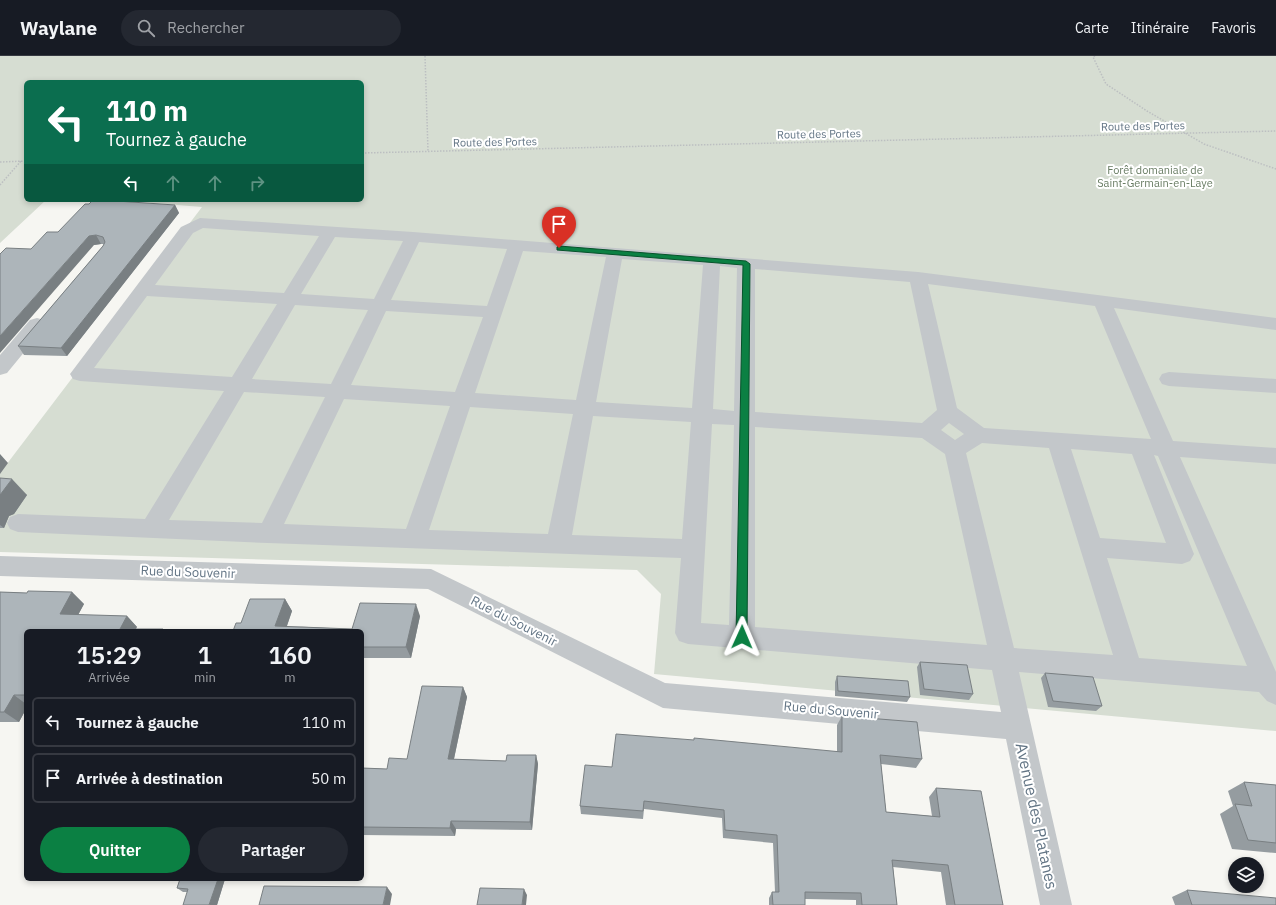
<!DOCTYPE html>
<html lang="fr">
<meta charset="utf-8">
<style>
body{margin:0;font-family:"IBM Plex Sans",sans-serif;background:#242831;color:#f1f3f6;height:100vh;display:flex;flex-direction:column;font-size:15px;white-space:nowrap}
*{box-sizing:border-box;margin:0}
p{font-size:13px;color:#9ea1a6}
.icon{flex:none;width:22px;height:22px;fill:none;stroke:currentColor;stroke-width:2;stroke-linecap:round;stroke-linejoin:round}
.map{position:relative;flex:1;overflow:hidden}
.details{position:absolute;left:24px;top:573px;width:340px;height:252px;display:flex;flex-direction:column;background:#171b24;border-radius:6px;box-shadow:0 2px 6px #0003}
.details>*{flex:none}
.banner{position:absolute;left:24px;top:24px;width:340px;height:122px;border-radius:6px;box-shadow:0 2px 6px #0003;background:#0b6e4f;color:#fff;overflow:hidden}
.fabs{position:absolute;left:1228px;top:801px;display:grid;gap:8px}
.fabs a{display:grid;place-items:center;width:36px;height:36px;border-radius:50%;background:#171b24;box-shadow:0 2px 6px #0003;font-size:20px}
.pin{position:absolute;display:grid;place-items:center;width:34px;height:34px;color:#fff;margin:-41px -17px;border-radius:50% 50% 50% 0;rotate:-45deg;box-shadow:0 0 4px #0007}
.pin .icon{rotate:45deg}
.me{position:absolute;width:44px;margin:-22px;rotate:1deg;stroke-linejoin:round;filter:drop-shadow(0 0 3px #0008)}
.turn{display:flex;align-items:center;gap:14px;height:84px;padding:0 16px;font-size:18px}
.turn .icon{width:52px;height:52px;stroke-width:2.5}
.turn b{display:block;font-size:28px;line-height:34px}
.lanes{display:flex;align-items:center;height:38px;padding:0 16px;background:#0003;justify-content:center;gap:20px;direction:ltr}
.lanes .off{opacity:.35}
.eta{display:flex;justify-content:space-evenly;align-items:center;height:68px;text-align:center}
.eta b{font-size:24px;font-weight:600;line-height:28px}
.button{display:flex;gap:8px;margin-top:auto;padding:8px 16px}
.button a{flex:1;height:46px;border-radius:24px;background:#0b8043;color:#fff;font-size:16px;font-weight:600;line-height:46px;text-align:center}
.button a+a{background:#242831;color:#f1f3f6}
ul{padding:0;list-style:none}
li{display:flex;align-items:center;gap:12px;height:50px;margin:0 8px 6px;padding:0 8px;border:2px solid #363941;border-radius:6px}
li div{flex:1}
li b{display:block;font-size:15px}
li em{font-style:normal}
header{display:flex;align-items:center;gap:24px;box-sizing:border-box;height:56px;padding:0 20px;background:#171b24;border-bottom:1px solid #363941}
header strong{font-size:19px}
nav{display:flex;gap:22px;margin-inline-start:auto;font-size:14px}
.search{width:280px;height:36px;background:#242831;display:flex;align-items:center;gap:10px;box-sizing:border-box;padding:0 14px;border-radius:22px;color:#9ea1a6;font-size:15px}
.map>svg:first-child{display:block}
.green{fill:#d6ddd2}
.lines{fill:none;stroke-linecap:round;stroke-linejoin:round}
.path{stroke:#bcbfc1;stroke-width:1.5;stroke-dasharray:1.5 1.5;stroke-linecap:butt}
.minor{fill:#c3c7ca;fill-rule:evenodd}
.wall{fill:#959ca0}
.shaded-wall{fill:#797f82}
.building{fill:#adb5ba;stroke:#797f82}
.route{fill:#0b8043;stroke:#07532c}
.labels{text-anchor:middle;dominant-baseline:central;stroke-width:4;stroke-linejoin:round;paint-order:stroke}
.far-street-label{font-size:11px;fill:#637585;stroke:#fff}
.far-park-label{font-size:11px;fill:#677b62;stroke:#fff}
.street-label{font-size:13px;fill:#637585;stroke:#fff}
.near-street-label{font-size:16px;fill:#637585;stroke:#fff}
</style>
<header>
<strong>Waylane</strong>
<div class="search"><svg class="icon" aria-label="search" viewBox="0 0 24 24"><circle cx="10" cy="10" r="6"/><path d="M15 15l6 6"/></svg>Rechercher</div>
<nav><a>Carte</a><a>Itinéraire</a><a>Favoris</a></nav>
</header>
<div class="map">
<svg width="1276" height="849" viewBox="0 0 1276 849">
<rect width="100%" height="100%" fill="#f6f6f2"/>
<!-- green -->
<path class="green" d="M0,0h1276v675l-622,-57 7,-80 -24,-24 -637,-18v-79l202,-266 -86,-7h246v-118h-336v118h20l-46,43z"/>
<g class="lines">
<!-- path -->
<path class="path" d="M425,0l3,95
M1095,0l-2,1 13,27 41,27 57,33 72,25
M362,97l914,-22
M0,106l26,-1
M0,129l21,-24"/>
<!-- minor -->
<path class="minor" d="M200,162l213,14 505,40 358,46v12l-162,-22 59,133 103,7v16l-96,-7 96,215v33l-9,-4 -8,-9 -240,-20 53,233h-32l-34,-166 -343,-31 -235,-119 -428,-13v-20l431,13 234,114 336,29 -9,-42 -304,-26 -9,-3 -4,-8 6,-75 -413,-15 -250,-11 -8,-3 -3,-6 3,-6 8,-3 127,5 79,-128 -144,-10 -7,-2 -3,-5 111,-147zM203,172l116,8 -35,57 -129,-8 38,-52zM335,181l68,4 -29,58 -73,-5zM419,186l88,7 -20,57 -96,-6zM523,195l83,6 -30,143 -101,-7zM622,203l81,6 -11,143 -96,-6zM720,210l17,2 -3,143 -21,-2zM755,213l155,13 27,128 -15,13 -167,-11zM928,228l167,22 56,133 -167,-11 -27,-20zM147,240l130,8 -45,73 -138,-9zM295,249l73,5 -37,74 -79,-5zM386,255l97,6 -28,75 -104,-7zM244,336l81,5 -63,126 -93,-3zM344,343l106,7 -44,123 -122,-5zM470,351l103,7 -25,120 -119,-4zM593,360l98,6 -9,117 -110,-4zM949,367l15,11 -9,6 -14,-10zM712,368l22,1 -5,200 -28,-2zM755,371l167,11 23,16 42,191 -232,-18zM982,387l67,5 64,207 -99,-7 -48,-195zM1071,393l61,5 34,89 -66,-5zM1154,399l4,1 89,210 -108,-8 -32,-100 75,6 8,-3 4,-7z
M37,262l7,2 2,4 -2,4 -37,45 -7,2v-20l30,-35z
M1169,316l107,7v14l-107,-7 -7,-2 -3,-5 3,-5z"/>
</g>
<!-- wall -->
<path class="wall" d="M175,149l4,8 -112,143 -43,-1 -6,-9 85,-100 1,-2h-3l-7,1 -36,-13z
M0,422l27,17 -13,19 -5,2 -5,12h-4z
M0,536l27,1 45,-1 12,12 -6,11 49,1 10,11 -111,4v78l-7,13h-19z
M285,543l7,12 -5,15 65,3 68,-13 -9,42h-49v1v-28l-121,-8z
M920,606l53,32 -4,6 -49,-5 -3,-28z
M1045,617l57,33 -6,5 -48,-4 -7,-29z
M837,620l73,21 -3,5 -72,-6v-14z
M463,631l4,10 -13,62 52,2 30,-6 2,9 -6,66 -76,-1 -1,7 -93,-1v-67l25,1 20,-10z
M842,660l80,43 -6,9 -35,-4 5,48 46,4 -3,-19 7,-9 67,117h-57l-5,-33 -48,-5 4,38h-41v-5l-51,-1v6h-36v-7l3,-6h3l-2,-49 -50,-5 -1,-20 -78,-9 -1,10 -62,-5 -1,-8 32,-39 225,-16v-26z
M1244,726l32,3v68l-44,-4 -12,-35 13,-8 -5,-15z
M180,823h45l-8,26 -30,-13h-4l-6,-4z
M1187,834l89,15h-101l-3,-8z"/>
<!-- shaded-wall -->
<path class="shaded-wall" d="M175,149l4,8 -112,143 -6,-8z
M96,179l5,9 -7,1 -94,108v-17l89,-100z
M0,398l8,9 -8,11z
M12,423l15,16 -13,19 -5,2 -5,12 -4,-3v-30z
M72,536l12,12 -12,22 -12,-12z
M285,543l7,12 -7,20 -10,-5z
M416,548l4,12 -9,42 -5,-11z
M127,560l10,11 -2,4 -15,-2z
M463,631l4,10 -15,71 -4,-9z
M14,639l12,9v5l-7,13 -15,-10z
M536,699l2,9 -6,66 -2,-8z
M451,765l5,8 -1,7 -5,-8z
M218,823h7l-8,26h-8z
M387,831l5,7 -2,11h-7z
M524,833l3,6 -1,10h-4z"/>
<!-- building -->
<path class="building" d="M93,144h9l73,5 -114,143 -43,-2 85,-100 2,-4 -2,-5 -7,-2 -7,1 -89,100v-82l6,-6 25,1 16,-17h11l27,-28h4z
M0,422l12,1 -12,16z
M28,535l44,1 -12,22 67,2 -7,13h43l-1,2h-136v64h-12l-10,17h-4v-120l27,1z
M250,543h35l-10,27 77,3 8,-26 56,1 -10,43h-44v-16h-129l3,-8h5z
M920,606l47,3 6,29 -49,-5z
M1045,617l48,4 9,29 -49,-5z
M837,620l71,5 2,16 -72,-6z
M422,630l41,1 -15,72 58,2 1,-6h29l-6,67 -79,-1 -1,7 -88,-1v-59l25,1 2,-11 18,1z
M842,660l75,6 5,37 -42,-4 6,57 54,5 -4,-29 45,3 22,114h-48l-7,-40 -56,-5 5,45h-35l-1,-12 -56,-1v13h-32l-1,-13h7l-2,-57 -52,-5 -1,-20 -80,-9 -1,10 -63,-5 5,-41 27,2 4,-33 78,6v-2l148,14z
M1244,726l32,3v58l-28,-3 -13,-36 17,2z
M180,823h38l-9,26h-26l5,-16 -11,-1z
M264,830l123,1 -4,18h-124z
M480,832l44,1 -2,16h-45z
M1187,834l89,8v7h-84z"/>
<!-- route -->
<path class="route" d="M559,190l187,15 4,3 -3,373 -2,3 -3,2 -4,-2 -2,-3 7,-372 -186,-15v-3z"/>
<g class="labels">
<!-- far-street labels -->
<g class="far-street-label">
<text transform="translate(1143 70) rotate(-1)">Route des Portes</text>
<text transform="translate(819 78) rotate(-1)">Route des Portes</text>
<text transform="translate(495 86) rotate(-1)">Route des Portes</text>
</g>
<!-- far-park labels -->
<g class="far-park-label">
<text x="1155" y="114">Forêt domaniale de<tspan x="1155" dy="13">Saint-Germain-en-Laye</tspan></text>
</g>
<!-- street labels -->
<g class="street-label">
<text transform="translate(188 516) rotate(2)">Rue du Souvenir</text>
<text transform="translate(514 565) rotate(27)">Rue du Souvenir</text>
<text transform="translate(831 654) rotate(5)">Rue du Souvenir</text>
</g>
<!-- near-street labels -->
<g class="near-street-label">
<text transform="translate(1037 760) rotate(78)">Avenue des Platanes</text>
</g>
</g>
</svg>
<div class="fabs">
<a><svg class="icon" aria-label="layers" viewBox="0 0 24 24"><path d="M12 4l9 5-9 5-9-5zM3 14l9 5 9-5"/></svg></a>
</div>
<div class="pin" style="left:559px;top:192px;background:#d93025"><svg class="icon" aria-label="arrive" viewBox="0 0 24 24"><path d="M6 21V4h12l-3 4 3 4H6"/></svg></div>
<svg class="me" style="left:742px;top:581px" viewBox="-20 -20 40 40"><path d="M0-17L14 15 0 8-14 15z" fill="#0b8043" stroke="#fff" stroke-width="4"/></svg>
<div class="banner">
<div class="turn"><svg class="icon" aria-label="left" viewBox="0 0 24 24"><path d="M17 20v-9H6M10 6l-5 5 5 5"/></svg><div><b>110 m</b>Tournez à gauche</div></div>
<div class="lanes"><svg class="icon" aria-label="left" viewBox="0 0 24 24"><path d="M17 20v-9H6M10 6l-5 5 5 5"/></svg><svg class="icon off" aria-label="ahead" viewBox="0 0 24 24"><path d="M12 20V5M6 11l6-6 6 6"/></svg><svg class="icon off" aria-label="ahead" viewBox="0 0 24 24"><path d="M12 20V5M6 11l6-6 6 6"/></svg><svg class="icon off" aria-label="right" viewBox="0 0 24 24"><path d="M7 20v-9h11M14 6l5 5-5 5"/></svg></div>
</div>
<section class="details">
<div class="eta">
<div><b>15:29</b><p>Arrivée</p></div>
<div><b>1</b><p>min</p></div>
<div><b>160</b><p>m</p></div>
</div>
<ul>
<li><svg class="icon" aria-label="left" viewBox="0 0 24 24"><path d="M17 20v-9H6M10 6l-5 5 5 5"/></svg><div><b>Tournez à gauche</b></div><em>110 m</em></li>
<li><svg class="icon" aria-label="arrive" viewBox="0 0 24 24"><path d="M6 21V4h12l-3 4 3 4H6"/></svg><div><b>Arrivée à destination</b></div><em>50 m</em></li>
</ul>
<div class="button"><a>Quitter</a><a>Partager</a></div>
</section>
</div>
